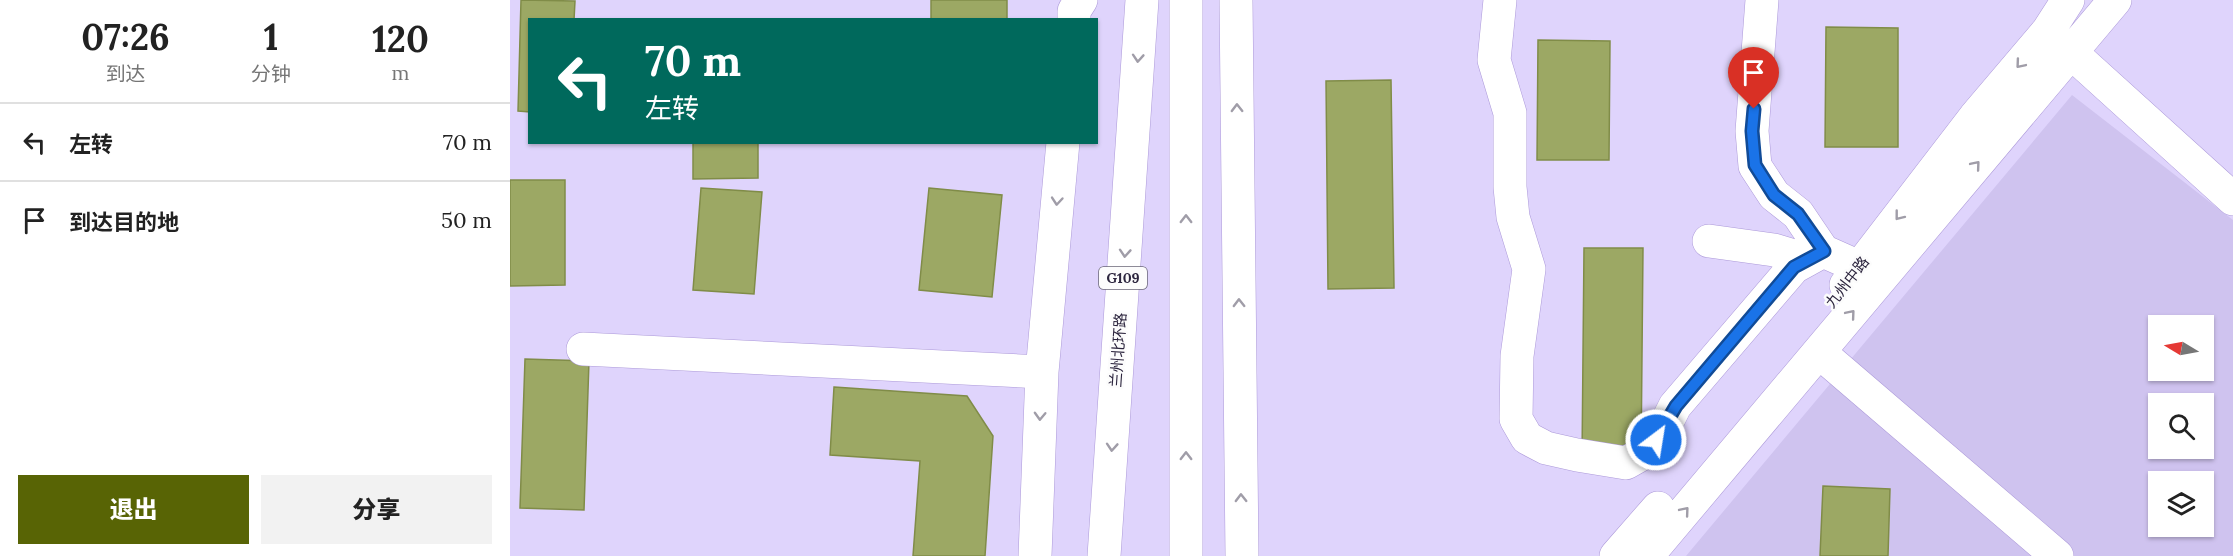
<!DOCTYPE html>
<html lang="zh">
<meta charset="utf-8">
<style>
body{margin:0;font-family:Lora,"Noto Sans SC",serif;background:#f2f2f2;color:#222;height:100vh;display:flex;flex-direction:column;font-size:22px;white-space:nowrap}
*{box-sizing:border-box;margin:0}
p{font-size:20px;color:#767676}
.icon{flex:none;width:33px;height:33px;fill:none;stroke:currentColor;stroke-width:2;stroke-linecap:round;stroke-linejoin:round}
.map{position:relative;flex:1;overflow:hidden}
.side{display:flex;flex-direction:column;background:#fff;width:510px}
.side>*{flex:none}
.hud{position:absolute;left:18px;top:18px;width:570px;height:126px;border-radius:0px;box-shadow:0 2px 4px #0004;background:#00695c;color:#fff;overflow:hidden}
.needle{width:39px;rotate:280deg}
.tools{position:absolute;left:1638px;top:315px;display:grid;gap:12px}
.tools a{display:grid;place-items:center;width:66px;height:66px;border-radius:0px;background:#fff;box-shadow:0 2px 4px #0004;font-size:30px}
.pin{position:absolute;display:grid;place-items:center;width:51px;height:51px;color:#fff;margin:-62px -26px;border-radius:50% 50% 50% 0;rotate:-45deg;box-shadow:0 0 6px #0007}
.pin .icon{rotate:45deg}
.me{position:absolute;width:66px;margin:-33px;rotate:31deg;stroke-linejoin:round;filter:drop-shadow(0 0 4px #0008)}
.turn{display:flex;align-items:center;gap:21px;height:126px;padding:0 18px;font-size:27px}
.turn .icon{width:78px;height:78px;stroke-width:2.5}
.turn b{display:block;font-size:42px;line-height:51px}
.eta{display:flex;justify-content:space-evenly;align-items:center;height:102px;text-align:center}
.eta b{font-size:36px;font-weight:800;line-height:42px}
.button{display:flex;gap:12px;margin-top:auto;padding:12px 18px}
.button a{flex:1;height:69px;border-radius:0px;background:#586405;color:#fff;font-size:24px;font-weight:800;line-height:69px;text-align:center}
.button a+a{background:#f2f2f2;color:#222}
ul{padding:0;list-style:none}
li{display:flex;align-items:center;gap:18px;height:78px;padding:0 18px;border-top:2px solid #e0e0e0}
li div{flex:1}
li b{display:block;font-size:22px}
li em{font-style:normal}
main{display:flex;flex:1;min-height:0}
.map>svg:first-child{display:block}
.built{fill:#cfc3ef;fill-rule:evenodd}
.building{fill:#9ca864;stroke:#808c48;stroke-width:1.5}
.lines{fill:none;stroke-linecap:round;stroke-linejoin:round}
.minor-casing{stroke:#ac99d9;stroke-width:34}
.highway-casing{stroke:#ac99d9;stroke-width:34}
.minor{stroke:#fff;stroke-width:33}
.highway{stroke:#fff;stroke-width:33}
.oneway{stroke:#a09da8}
.route-casing{stroke:#114b97;stroke-width:15}
.route{stroke:#1a73e8;stroke-width:10}
.labels{text-anchor:middle;dominant-baseline:central;stroke-width:5;stroke-linejoin:round;paint-order:stroke}
.shield{fill:#fcfcfc;stroke:#6a6677;stroke-width:1.5}
.shield-label{font-size:14px;font-weight:bold;fill:#2c253e}
.street-label{font-size:15px;fill:#2c253e;stroke:#fcfcfc}
</style>
<main>
<section class="side">
<div class="eta">
<div><b>07:26</b><p>到达</p></div>
<div><b>1</b><p>分钟</p></div>
<div><b>120</b><p>m</p></div>
</div>
<ul>
<li><svg class="icon" aria-label="left" viewBox="0 0 24 24"><path d="M17 20v-9H6M10 6l-5 5 5 5"/></svg><div><b>左转</b></div><em>70 m</em></li>
<li><svg class="icon" aria-label="arrive" viewBox="0 0 24 24"><path d="M6 21V4h12l-3 4 3 4H6"/></svg><div><b>到达目的地</b></div><em>50 m</em></li>
</ul>
<div class="button"><a>退出</a><a>分享</a></div>
</section>
<div class="map">
<svg width="1723" height="556" viewBox="0 0 1723 556">
<rect width="100%" height="100%" fill="#dfd4fc"/>
<!-- built -->
<path class="built" d="M1562,95l161,125v336h-547zM1648,326h46v44h-46zM1648,404h46v44h-46zM1648,482h46v44h-46z"/>
<!-- building -->
<path class="building" d="M11,0l54,1 -1,19h-44v92l-12,-1z
M421,0h76v20h-76z
M1316,27l72,1v119h-73z
M1028,40l72,1 -1,119h-72z
M881,80l3,208 -66,1 -2,-208z
M183,142h65v36l-65,1z
M0,180h55v105l-55,1z
M191,188l61,4 -8,102 -61,-4z
M419,188l73,7 -10,102 -73,-7z
M1074,248h59l-2,213 -59,-1z
M15,359l64,2 -5,149 -64,-2z
M324,387l133,9 26,40 -8,120h-72l7,-95 -90,-6z
M1313,486l67,3 -2,67h-68z"/>
<g class="lines">
<defs>
<path id="minor" d="M726,0l6,556
M990,0l-6,60 16,53v74l3,30 16,52 -12,87 -1,63 11,19 19,10 31,7 49,8 23,-13 14,-20 12,-24 119,-139 29,-16 36,16
M1252,0l-10,131 3,35 19,29 24,19 25,37
M564,20v-9l7,-11
M1544,37l179,162
M1199,241l65,9 33,10
M1336,285l129,-168 73,-86 20,-31
M73,349l459,23
M1309,352l238,204
M525,556l7,-184 21,-230
M1106,556l42,-48
M1137,556l468,-556"/>
<path id="highway" d="M676,0v556
M594,556l38,-556"/>
</defs>
<!-- minor casing -->
<use href="#minor" class="minor-casing"/>
<!-- highway casing -->
<use href="#highway" class="highway-casing"/>
<!-- minor -->
<use href="#minor" class="minor"/>
<!-- highway -->
<use href="#highway" class="highway"/>
</g>
<!-- one-way arrows -->
<defs><path id="oneway-chevron" d="M-2-3.5L2.5 0L-2 3.5" fill="none" stroke-width="1.6" stroke-linecap="round" stroke-linejoin="round" transform="scale(1.5)"/></defs>
<g class="oneway">
<use href="#oneway-chevron" transform="translate(628 58) rotate(94)"/>
<use href="#oneway-chevron" transform="translate(1510 64) rotate(130)"/>
<use href="#oneway-chevron" transform="translate(727 108) rotate(-91)"/>
<use href="#oneway-chevron" transform="translate(1466 165) rotate(-50)"/>
<use href="#oneway-chevron" transform="translate(547 201) rotate(95)"/>
<use href="#oneway-chevron" transform="translate(1389 216) rotate(128)"/>
<use href="#oneway-chevron" transform="translate(676 219) rotate(-90)"/>
<use href="#oneway-chevron" transform="translate(615 253) rotate(94)"/>
<use href="#oneway-chevron" transform="translate(729 303) rotate(-91)"/>
<use href="#oneway-chevron" transform="translate(1341 314) rotate(-50)"/>
<use href="#oneway-chevron" transform="translate(530 416) rotate(92)"/>
<use href="#oneway-chevron" transform="translate(602 447) rotate(94)"/>
<use href="#oneway-chevron" transform="translate(676 456) rotate(-90)"/>
<use href="#oneway-chevron" transform="translate(731 498) rotate(-91)"/>
<use href="#oneway-chevron" transform="translate(1175 511) rotate(-50)"/>
</g>
<g class="lines">
<defs>
<path id="route" d="M1146,440l20,-34 118,-139 30,-16 -26,-37 -24,-19 -19,-30 -3,-34 2,-22"/>
</defs>
<!-- route casing -->
<use href="#route" class="route-casing"/>
<!-- route -->
<use href="#route" class="route"/>
</g>
<g class="labels">
<!-- shield labels -->
<rect class="shield" x="589" y="267" width="48" height="22" rx="4.5"/>
<g class="shield-label">
<text x="613" y="278">G109</text>
</g>
<!-- street labels -->
<g class="street-label">
<text transform="translate(1337 282) rotate(-52)">九州中路</text>
<text transform="translate(608 350) rotate(-86)">兰州北环路</text>
</g>
</g>
</svg>
<div class="tools">
<a><svg class="needle" viewBox="-14 -14 28 28"><path d="M0-13l5 13h-10z" fill="#e53935"/><path d="M0 13l5-13h-10z" fill="#767676"/></svg></a>
<a><svg class="icon" aria-label="search" viewBox="0 0 24 24"><circle cx="10" cy="10" r="6"/><path d="M15 15l6 6"/></svg></a>
<a><svg class="icon" aria-label="layers" viewBox="0 0 24 24"><path d="M12 4l9 5-9 5-9-5zM3 14l9 5 9-5"/></svg></a>
</div>
<div class="pin" style="left:1244px;top:109px;background:#d93025"><svg class="icon" aria-label="arrive" viewBox="0 0 24 24"><path d="M6 21V4h12l-3 4 3 4H6"/></svg></div>
<svg class="me" style="left:1146px;top:440px" viewBox="-20 -20 40 40"><circle r="17" fill="#1a73e8" stroke="#fff" stroke-width="3"/><path d="M0-11L8 9 0 5-8 9z" fill="#fff"/></svg>
<div class="hud">
<div class="turn"><svg class="icon" aria-label="left" viewBox="0 0 24 24"><path d="M17 20v-9H6M10 6l-5 5 5 5"/></svg><div><b>70 m</b>左转</div></div>
</div>
</div>
</main>
